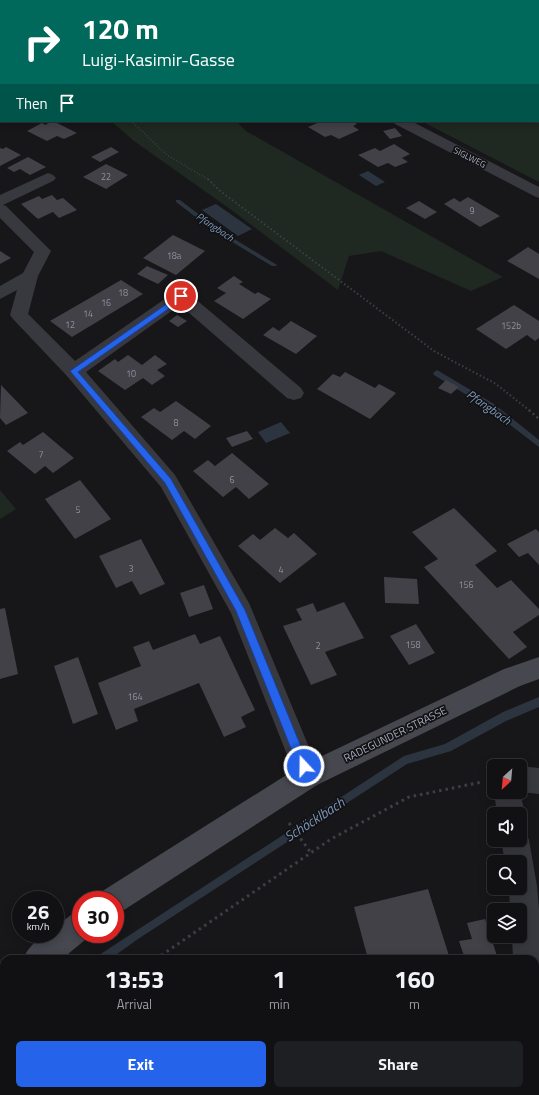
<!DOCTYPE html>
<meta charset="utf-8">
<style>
body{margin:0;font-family:"Titillium Web",sans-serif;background:#1e1f22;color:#f1f3f6;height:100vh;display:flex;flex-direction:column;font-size:15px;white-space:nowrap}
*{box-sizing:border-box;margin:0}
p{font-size:13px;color:#9c9da0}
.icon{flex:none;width:22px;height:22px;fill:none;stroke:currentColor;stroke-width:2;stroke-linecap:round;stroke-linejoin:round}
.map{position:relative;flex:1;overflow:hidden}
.drawer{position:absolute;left:0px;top:955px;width:539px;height:140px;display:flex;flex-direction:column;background:#111114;border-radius:12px 12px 0 0;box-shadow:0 2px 10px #0003,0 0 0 1px #303134}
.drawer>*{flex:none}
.hud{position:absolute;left:0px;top:0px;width:539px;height:122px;box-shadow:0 2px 10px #0003,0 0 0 1px #303134;background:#00695c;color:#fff;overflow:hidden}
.needle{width:26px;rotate:206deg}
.controls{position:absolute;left:487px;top:759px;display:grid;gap:8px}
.controls a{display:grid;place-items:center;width:40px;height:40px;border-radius:6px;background:#111114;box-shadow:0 2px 10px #0003,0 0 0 1px #303134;font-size:20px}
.speed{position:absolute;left:12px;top:891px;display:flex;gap:8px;font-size:20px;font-weight:700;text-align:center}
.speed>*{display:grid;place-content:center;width:52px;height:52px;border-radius:50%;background:#111114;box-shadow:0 2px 10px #0003,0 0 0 1px #303134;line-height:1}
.speed small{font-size:10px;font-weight:400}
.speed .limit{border:6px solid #d22;background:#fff;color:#111}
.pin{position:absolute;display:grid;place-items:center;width:34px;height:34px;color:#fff;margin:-17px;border:2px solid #fff;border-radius:50%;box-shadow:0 1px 4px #0007}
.me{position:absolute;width:44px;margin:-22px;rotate:339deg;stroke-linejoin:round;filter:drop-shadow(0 0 3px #0008)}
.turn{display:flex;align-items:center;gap:14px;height:84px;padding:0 16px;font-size:18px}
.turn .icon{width:52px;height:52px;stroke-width:2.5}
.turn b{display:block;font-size:28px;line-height:34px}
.then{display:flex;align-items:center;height:38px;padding:0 16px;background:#0003;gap:8px;font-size:15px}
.eta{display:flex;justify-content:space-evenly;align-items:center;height:68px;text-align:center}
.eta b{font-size:24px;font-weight:700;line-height:28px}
.primary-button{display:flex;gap:8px;margin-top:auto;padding:8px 16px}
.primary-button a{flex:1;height:46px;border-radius:6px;background:#2563eb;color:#fff;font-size:16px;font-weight:700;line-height:46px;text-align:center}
.primary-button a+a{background:#1e1f22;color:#f1f3f6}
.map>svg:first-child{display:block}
.green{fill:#1f2821}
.water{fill:#2c353f}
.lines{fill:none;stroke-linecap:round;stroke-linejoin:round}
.stream{fill:#2c353f;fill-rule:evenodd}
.building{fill:#414147}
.path-far3{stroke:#3e3f46;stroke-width:1.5;stroke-dasharray:1 2;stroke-linecap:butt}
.path-far2{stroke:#3e3f46;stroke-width:2;stroke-dasharray:1.5 2.5;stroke-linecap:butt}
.path-far1{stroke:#3e3f46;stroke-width:2.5;stroke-dasharray:2 3;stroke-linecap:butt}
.path{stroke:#3e3f46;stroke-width:3;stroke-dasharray:2.5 4;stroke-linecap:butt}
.lane{fill:#38383f;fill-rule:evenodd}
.street{fill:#38383f;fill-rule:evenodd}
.secondary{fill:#46474f;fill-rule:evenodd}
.route{fill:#2563eb;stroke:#184099}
.labels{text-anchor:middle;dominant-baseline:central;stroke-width:3.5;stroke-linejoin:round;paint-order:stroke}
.far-street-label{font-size:9px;fill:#a8acbb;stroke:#121215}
.number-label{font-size:9px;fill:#8e919e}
.far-water-label{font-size:10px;font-style:italic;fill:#7c97b9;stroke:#121215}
.street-label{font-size:11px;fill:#a8acbb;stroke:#121215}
.water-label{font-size:12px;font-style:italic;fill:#7c97b9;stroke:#121215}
.near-water-label{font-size:14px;font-style:italic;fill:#7c97b9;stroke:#121215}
</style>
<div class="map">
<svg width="539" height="1095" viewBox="0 0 539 1095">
<rect width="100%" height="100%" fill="#17171a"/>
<!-- green -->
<path class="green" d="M396,0h140l3,1v181l-118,-61h117v-120h-146z
M111,121h125l10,10 257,146 -32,14 -90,-40 -32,5 -11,34 -108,-81 -96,-68z
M0,490l16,19 -16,10z"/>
<!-- water -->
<path class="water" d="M368,171l17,11 -9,4 -17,-11z
M216,204l36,25 -14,7 -36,-26z
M281,422l9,11 -24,10 -8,-11z
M539,697v10l-33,14 -55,30 -44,13 -269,175 -28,20h-17l311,-203 41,-12 58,-32z"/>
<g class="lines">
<!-- stream -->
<path class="stream" d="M0,34h1v4h-1z
M176,200h4l38,29 59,36 -1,1h-4l-58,-35 -38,-29z
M437,370l57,34 45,36v7l-51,-39 -54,-33 -1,-2z"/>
</g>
<!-- building -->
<path class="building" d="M53,121l24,12 -13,6 -7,-3 -10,5 -20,-10 15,-8 3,2z
M322,121h30l5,3 -4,2 6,4 -20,9 -8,-4 -6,2 -17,-10z
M395,128l7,8 -12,3 -7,-8z
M394,144l16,10 -8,4 6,4 -13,5 -7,-4 -10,4 -20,-12 17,-7 5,3z
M6,147l15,8 -21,11v-18l3,1z
M111,147l8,5 -19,10 -9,-5z
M28,157l18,10 -16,8 -10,-6 -6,3 -7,-4z
M106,164l22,11 -22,14 -23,-12z
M52,195l5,5 6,-2 14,12 -18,8 -6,-6 -15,7 -17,-15 18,-8 3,3z
M468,197l32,19 -20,11 -36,-23 10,-6 6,4z
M419,201l18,11 -12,7 -19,-11z
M173,235l32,16 -29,24 -33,-17z
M528,247l11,7v25l-32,-18z
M0,251l11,7 -11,6z
M147,266l21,9 -10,9 -21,-10z
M234,276l9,6 -4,2 16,10 3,-2 13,7 -28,20 -29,-18 12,-8 -9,-5z
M121,280l22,14 -71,43 -22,-16z
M514,305l25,16v17l-4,3 -8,-6 -21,14 -30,-20z
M177,315l10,6 -9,6 -9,-6z
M291,321l26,15 -21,18 -33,-19 10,-8 6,4z
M128,355l14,10 13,-10 12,9 -10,6 8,6 -13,9 -9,-7 -18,12 -27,-19 17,-12 3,3z
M345,372l30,16 4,-4 17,9 -26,26 -53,-30 16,-15 7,3z
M446,380l13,7 -8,7 -13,-6z
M1,385l27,28 -22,12 -6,-7z
M176,401l24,17 11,8 -16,13 -11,-8 -12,9 -31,-23 13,-9 6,4z
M247,431l6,8 -21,8 -6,-9z
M43,432l31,26 -21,15 -8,-7 -10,8 -28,-23 13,-9 3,3z
M232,453l37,31 -20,15 -13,-12 -13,10 -30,-26 15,-11 7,6z
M80,480l31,39 -36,20 -30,-40z
M454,508l43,43 -22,14 22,23 14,-8 28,29v6l-26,17 14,15 -18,12 -85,-92 14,-8 -26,-27z
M275,528l13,10 6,-5 23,21 -37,29 -42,-37 15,-12 7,6z
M536,529l3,3v33l-11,-12 -9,4 -12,-13z
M141,539l24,45 -25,11 -8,-14 -16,7 -17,-32z
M384,577l33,2 2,25 -34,-1z
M204,585l9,24 -24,8 -9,-24z
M344,602l20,36 -39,14 12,23 -26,10 -28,-59 19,-6 -6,-11 17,-6 4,9z
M5,608l13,66 -18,5v-70z
M416,624l19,29 -26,12 -19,-29z
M195,634l5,10 20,-8 35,74 -14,7 5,10 -22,10 -25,-54 -65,26 4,12 -22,9 -18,-47 43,-17 -8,-19 16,-6 4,9z
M78,657l20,57 -25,10 -19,-58z
M428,889l22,70h-82l-14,-52z
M485,919l13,40h-33l-6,-18 13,-2 -5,-16z"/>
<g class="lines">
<!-- path-far3 -->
<path class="path-far3" d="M131,121l36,34 42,25"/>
<!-- path-far2 -->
<path class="path-far2" d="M208,179l12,12 214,160 62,33 34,27"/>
<!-- path-far1 -->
<path class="path-far1" d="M529,410l10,9"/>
<!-- path -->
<path class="path" d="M289,823l22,30
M156,959l175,-120 78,-42 73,-15
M1,1095l4,-4"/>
<!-- lane -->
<path class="lane" d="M236,1091h33l-2,4h-33z"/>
<!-- street -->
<path class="street" d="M366,0h14l-15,1z
M0,7l1,1v8l-1,-1z
M393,121h18l128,66v11l-5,-2 -139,-72z
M48,173l5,2 3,3 -3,3 -50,24 3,1 45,45 -13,25 -10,38 47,47 100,-69 6,-2 6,2 114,96 3,5 -3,5 -7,2 -7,-2 -107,-93 -94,67 89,103 74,128 72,173 -4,9 -9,4 -9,-4 -68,-172 -70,-126 -94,-111 -54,-57 -3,-4 7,-25 -17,9v-13l23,-13 11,-21 -34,-34v-23z
M520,766l19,2v26l-19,-2 5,22 -5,10v-10h-23l-3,-22h26z
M520,828l5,2 4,10 8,46 2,23v59l-4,3v-12h-22l-1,-23h8v-26h-10l-1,-22h11v-26h-15l-4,-22h19z
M535,1031l4,2v40l-4,-2z
M320,1091h34l-2,4h-33z"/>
<!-- secondary -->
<path class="secondary" d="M539,657v22l-19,7 -203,99 -193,125 -9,4v-14h-15l4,-10 195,-123 205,-98z
M81,910v24h11l-1,1 -29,24h-39c6,-13 17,-25 32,-25v-7l16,-12z
M4,971v32l-4,1v-31z"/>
</g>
<!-- route -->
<path class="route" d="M181,294l3,1v3l-106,74 93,107 74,131 64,156 -1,4 -4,2 -4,-2 -2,-4 -62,-155 -71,-128 -95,-112z"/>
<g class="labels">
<!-- far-street labels -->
<g class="far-street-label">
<text transform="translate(470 157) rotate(27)">SIGLWEG</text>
</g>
<!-- number labels -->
<g class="number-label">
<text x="106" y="176">22</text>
<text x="472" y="210">9</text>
<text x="174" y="255">18a</text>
<text x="123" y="292">18</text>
<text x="106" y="302">16</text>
<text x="88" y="313">14</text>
<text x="70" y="324">12</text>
<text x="511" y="325">152b</text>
<text x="131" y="373">10</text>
<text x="176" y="422">8</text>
<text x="41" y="454">7</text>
<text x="232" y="479">6</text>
<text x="78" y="509">5</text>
<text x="131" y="568">3</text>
<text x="281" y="569">4</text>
<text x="466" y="584">156</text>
<text x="413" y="644">158</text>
<text x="318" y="645">2</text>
<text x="135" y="696">164</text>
</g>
<!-- far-water labels -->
<g class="far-water-label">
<text transform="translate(215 227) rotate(34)">Pfangbach</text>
</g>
<!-- street labels -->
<g class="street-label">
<text transform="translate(395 734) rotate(-26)">RADEGUNDER STRASSE</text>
</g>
<!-- water labels -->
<g class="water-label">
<text transform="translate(489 407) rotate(35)">Pfangbach</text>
</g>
<!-- near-water labels -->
<g class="near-water-label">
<text transform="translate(314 819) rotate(-33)">Schöcklbach</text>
</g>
</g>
</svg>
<div class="controls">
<a><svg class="needle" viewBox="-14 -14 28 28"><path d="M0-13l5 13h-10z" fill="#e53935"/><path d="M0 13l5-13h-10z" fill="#9c9da0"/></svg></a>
<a><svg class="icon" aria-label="sound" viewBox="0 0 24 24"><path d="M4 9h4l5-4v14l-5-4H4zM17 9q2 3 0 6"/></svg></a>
<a><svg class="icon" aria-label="search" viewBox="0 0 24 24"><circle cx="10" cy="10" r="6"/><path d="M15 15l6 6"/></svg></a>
<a><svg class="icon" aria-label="layers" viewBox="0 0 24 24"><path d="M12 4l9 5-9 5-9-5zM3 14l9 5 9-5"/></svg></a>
</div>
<div class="speed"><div>26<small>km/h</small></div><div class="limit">30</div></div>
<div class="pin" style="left:181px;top:296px;background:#d93025"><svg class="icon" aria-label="arrive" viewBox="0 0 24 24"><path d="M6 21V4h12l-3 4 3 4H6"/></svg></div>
<svg class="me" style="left:304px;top:766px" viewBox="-20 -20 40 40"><circle r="17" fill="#2563eb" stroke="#fff" stroke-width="3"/><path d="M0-11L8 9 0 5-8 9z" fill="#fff"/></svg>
<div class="hud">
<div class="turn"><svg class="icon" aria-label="right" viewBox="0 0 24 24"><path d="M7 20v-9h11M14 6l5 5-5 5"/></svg><div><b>120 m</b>Luigi-Kasimir-Gasse</div></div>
<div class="then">Then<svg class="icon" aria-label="arrive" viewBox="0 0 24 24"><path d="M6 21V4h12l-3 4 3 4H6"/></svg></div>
</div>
<section class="drawer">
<div class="eta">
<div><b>13:53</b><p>Arrival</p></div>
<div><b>1</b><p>min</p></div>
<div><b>160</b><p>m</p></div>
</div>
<div class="primary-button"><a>Exit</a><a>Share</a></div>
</section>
</div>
